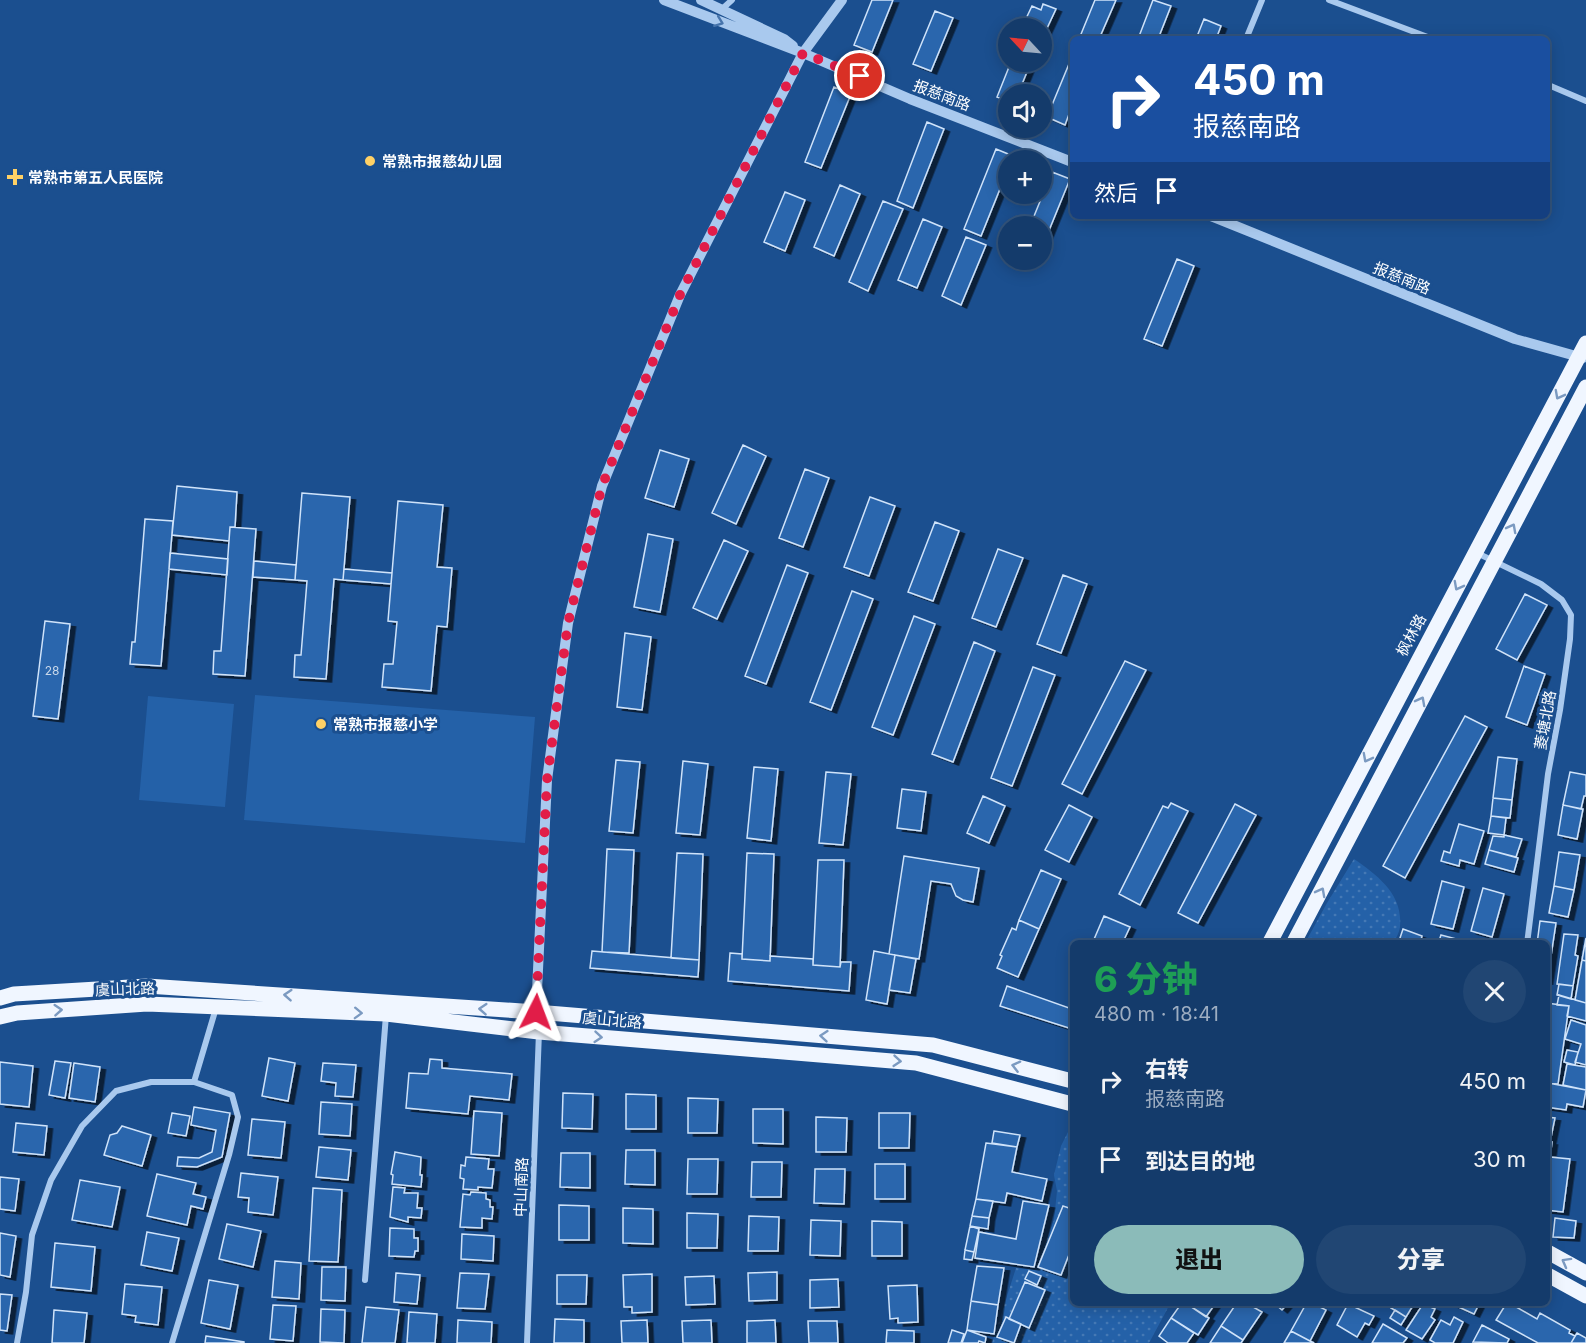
<!DOCTYPE html>
<html lang="zh">
<meta charset="utf-8">
<style>
body{margin:0;font-family:Inter,"Noto Sans SC",sans-serif;background:#214673;color:#f1f3f6;height:100vh;display:flex;flex-direction:column;font-size:22px;white-space:nowrap}
*{box-sizing:border-box;margin:0}
p{font-size:20px;color:#9dadc1}
.icon{flex:none;width:33px;height:33px;fill:none;stroke:currentColor;stroke-width:2;stroke-linecap:round;stroke-linejoin:round}
.map{position:relative;flex:1;overflow:hidden}
.details{position:absolute;left:1070px;top:940px;width:480px;height:366px;display:flex;flex-direction:column;background:#143b6b;border-radius:9px;box-shadow:0 3px 15px #0003,0 0 0 2px #33557e}
.details>*{flex:none}
.hud{position:absolute;left:1070px;top:36px;width:480px;height:183px;border-radius:9px;box-shadow:0 3px 15px #0003,0 0 0 2px #33557e;background:#1a4fa0;color:#fff;overflow:hidden}
.needle{width:39px;rotate:296deg}
.buttons{position:absolute;left:998px;top:18px;display:grid;gap:12px}
.buttons a{display:grid;place-items:center;width:54px;height:54px;border-radius:50%;background:#143b6b;box-shadow:0 3px 15px #0003,0 0 0 2px #33557e;font-size:30px}
.pin{position:absolute;display:grid;place-items:center;width:51px;height:51px;color:#fff;margin:-26px;border:3px solid #fff;border-radius:50%;box-shadow:0 2px 6px #0007}
.me{position:absolute;width:66px;margin:-33px;rotate:3deg;stroke-linejoin:round;filter:drop-shadow(0 0 4px #0008)}
.turn{display:flex;align-items:center;gap:21px;height:126px;padding:0 24px;font-size:27px}
.turn .icon{width:78px;height:78px;stroke-width:2.5}
.turn b{display:block;font-size:42px;line-height:51px}
.then{display:flex;align-items:center;height:57px;padding:0 24px;background:#0003;gap:12px;font-size:22px}
.round{display:grid;place-items:center;flex:none;width:63px;height:63px;border-radius:32px;background:#214673}
.headline{display:flex;align-items:center;justify-content:space-between;height:102px;padding:0 24px}
h1{font-size:36px;font-weight:800;line-height:45px;color:#1e9e55}
.action{display:flex;gap:12px;margin-top:auto;padding:12px 24px}
.action a{flex:1;height:69px;border-radius:36px;background:#8bbbb9;color:#111;font-size:24px;font-weight:800;line-height:69px;text-align:center}
.action a+a{background:#214673;color:#f1f3f6}
ul{padding:0;list-style:none}
li{display:flex;align-items:center;gap:18px;height:78px;padding:0 24px}
li div{flex:1}
li b{display:block;font-size:22px}
li em{font-style:normal}
.map>svg:first-child{display:block}
.grass{fill:url(#grass-dots)}
.garden{fill:#2461a8}
.building{fill:#2a66ad;stroke:#cfe3fa;stroke-width:1.5;filter:url(#shadow)}
.lines{fill:none;stroke-linecap:round;stroke-linejoin:round}
.minor{stroke:#a9c9ee;stroke-width:6}
.tertiary{stroke:#a9c9ee;stroke-width:10}
.primary{stroke:#f0f6ff;stroke-width:15}
.oneway{stroke:#4674ac}
.oneway2{stroke:#7b9ac1}
.route{stroke:#e11d48;stroke-width:10;stroke-dasharray:0 18}
.poi-dot{fill:#ffd166;stroke:#1b4f8f;stroke-width:2}
.labels{text-anchor:middle;dominant-baseline:central;stroke-width:6;stroke-linejoin:round;paint-order:stroke}
.number-label{font-size:12px;fill:#cad9ea}
.street-label{font-size:15px;fill:#fff;stroke:#1b4f8f}
.poi-label{font-size:15px;font-weight:bold;fill:#fff;stroke:#1b4f8f;text-anchor:start}
</style>
<div class="map">
<svg width="1586" height="1343" viewBox="0 0 1586 1343">
<defs>
<pattern id="grass-dots" width="8" height="8" patternUnits="userSpaceOnUse" patternTransform="scale(1.5)"><rect width="8" height="8" fill="#2461a8"/><path d="M2 2h.1M6 6h.1" fill="none" stroke="#4579b5" stroke-width="1.8" stroke-linecap="round"/></pattern>
<filter id="shadow"><feDropShadow dx="5.5" dy="3" stdDeviation="0" flood-color="#0009"/></filter>
</defs>
<rect width="100%" height="100%" fill="#1b4f8f"/>
<!-- grass -->
<path class="grass" d="M1354,859c23,16 49,35 46,67 0,5 -4,12 -6,17h-89l22,-40z
M1070,1128l2,1v44l-3,6 3,2v123h98l-21,39h-157l24,-75 19,2 19,-50 3,-29 -3,-16 7,-29z"/>
<!-- garden -->
<path class="garden" d="M255,695l280,22 -10,126 -281,-23z
M148,696l86,8 -9,103 -86,-7z"/>
<!-- building -->
<path class="building" d="M872,0h21l-21,52 -18,-7z
M1095,0h21l-17,39h-20z
M1153,0l18,6 -13,33h-20z
M1043,4l13,5 -15,32v-13l-19,-1 10,-21 9,4z
M935,11l18,7 -22,53 -18,-7z
M1204,19l17,7 -5,13h-20z
M1011,62h20l-13,32h-10v7l-11,-4z
M1069,64l3,2v40l-7,19 -18,-8z
M834,87l17,7 -30,74 -16,-6z
M927,122l17,7 -31,79 -16,-7z
M996,149l17,7 -2,4h-3v9l-27,67 -17,-7z
M1052,172l18,7 -29,71v-24h-11z
M840,185l20,9 -26,62 -20,-9z
M785,192l20,8 -20,51 -21,-9z
M883,201l20,8 -35,82 -19,-9z
M923,219l19,8 -25,61 -19,-8z
M966,237l20,8 -25,60 -19,-9z
M1177,259l17,7 -32,80 -18,-7z
M743,445l23,11 -30,68 -24,-11z
M660,450l29,9 -15,48 -29,-9z
M805,469l24,9 -26,69 -24,-9z
M177,486l60,6 -2,35h-5l-1,14 -57,-6z
M302,493l48,4 -7,83 -9,-1 -8,100 -32,-2 1,-22h6l6,-74 -12,-1z
M870,497l25,9 -26,70 -25,-9z
M398,501l45,4 -6,62 15,1 -5,59 -10,-1 -6,65 -49,-4 2,-23h9l4,-42 -9,-1z
M145,519l28,2 -12,145 -31,-2 2,-22h3z
M935,522l24,9 -26,70 -25,-9z
M230,527l26,2 -11,147 -32,-2 1,-23h7z
M648,534l25,5 -13,73 -26,-5z
M724,540l24,11 -31,68 -24,-11z
M998,549l25,9 -27,69 -24,-9z
M170,553l58,6 -1,16 -58,-6z
M254,561l42,4 -1,15 -42,-3z
M787,565l21,8 -42,111 -21,-8z
M344,569l48,4 -1,11 -48,-4z
M1063,575l24,9 -26,69 -24,-9z
M852,591l21,8 -42,111 -21,-8z
M1525,594l22,11 -30,55 -21,-11z
M914,616l21,8 -42,111 -21,-8z
M45,621l25,3 -12,95 -25,-3z
M625,633l26,4 -9,73 -25,-3z
M974,642l21,9 -42,111 -21,-8z
M1125,661l21,9 -64,124 -20,-10z
M1524,666l21,8 -18,51 -21,-8z
M1033,667l22,8 -43,111 -21,-8z
M1465,716l22,11 -82,151 -22,-12z
M1498,757l19,2 -5,41 -19,-2z
M616,760l24,2 -7,71 -24,-2z
M683,761l25,3 -8,71 -24,-2z
M754,767l24,2 -7,72 -24,-3z
M826,772l25,2 -8,71 -24,-2z
M1570,772l16,3v21h-2l-3,13 -18,-4z
M902,789l24,3 -5,39 -24,-3z
M983,796l22,10 -16,37 -22,-10z
M1493,798l19,2 -2,18 -19,-2z
M1171,803l17,8 -48,94 -21,-11 44,-88 5,2z
M1235,804l21,11 -58,108 -20,-10z
M1069,805l23,12 -23,45 -24,-12z
M1563,805l20,4 -6,30 -19,-4z
M1491,816l15,2 -2,17 -16,-2z
M1459,824l25,7 -10,33 -14,-4 -1,6 -18,-5 3,-10 6,2z
M1504,835l18,4 -6,18 -27,-7 4,-14 11,1z
M607,849l27,1 -5,103 -27,-1z
M1489,850l29,8 -4,14 -29,-8z
M1559,852l21,3 -6,35 -20,-4z
M677,853l26,1 -4,106 -28,-2z
M747,853l27,1 -4,107 -28,-2z
M904,856l75,12 -6,34 -10,-2 -7,-4 -5,-12 -20,-3 -12,78 -30,-5z
M818,860h26l-4,107 -27,-2z
M1041,870l20,9 -22,50 -20,-9z
M1442,881l22,6 -11,42 -22,-5z
M1554,886l20,4 -6,27 -19,-4z
M1483,888l21,6 -12,43 -21,-6z
M1104,916l26,11 -8,17h-30z
M1019,920l20,9 -21,48 -21,-9 5,-12 -2,-1 12,-27 4,2z
M1540,921l16,2 -9,59 -1,-38h-9z
M1403,929l19,7 -2,8h-22z
M1564,934l14,1 -3,20 3,1 -5,30 -16,-2z
M1441,935l27,7v2h-30z
M1586,938v23l-4,-1z
M592,951l107,9 -1,17 -108,-9z
M874,951l21,4 -8,49 -21,-4z
M730,953l12,1v5l28,2v-5l43,3v6l27,2 1,-5h10l-2,29 -121,-10z
M895,955l21,4 -6,34 -21,-3z
M1582,960l4,1v42l-11,-3z
M1559,984l14,2 -2,13 -14,-4z
M1007,986l65,23v20l-72,-23z
M1559,995l27,8v18l-19,-5 2,-10 -12,-1z
M1546,1003l23,3 -11,78 -12,-1z
M1571,1020l15,5v40l-11,-3 6,-18 -16,-5z
M1567,1050l11,2 -3,13 -11,-3z
M269,1058l26,5 -7,38 -26,-5z
M430,1059l12,1v8l70,6 -3,26 -39,-4 -2,18 -62,-6 3,-35 19,1z
M55,1061l16,2 -6,35 -16,-3z
M0,1062l33,4 -4,41 -29,-3z
M74,1063l26,4 -5,35 -26,-4z
M323,1063l33,2 -3,32 -18,-1 1,-13 -15,-2z
M1567,1064l19,3v23l-23,-5z
M1548,1083l38,7 -3,17 -16,-3 -1,6 -20,-3z
M563,1093l30,1 -1,35 -30,-1z
M626,1094l30,1v34h-30z
M688,1098l30,1 -1,34h-29z
M321,1102l31,2 -2,32 -31,-2z
M194,1107l36,6 -8,44 -25,10 -20,-1 1,-9 21,1 13,-6 4,-22 -25,-5z
M753,1109h30v35l-30,-1z
M474,1111l28,2 -3,43 -28,-2z
M172,1113l18,3 -4,20 -18,-3z
M879,1113h31l-1,35h-30z
M816,1117l31,1 -1,34h-30z
M1546,1117l9,1 -5,24h-4z
M252,1119l33,3 -4,36 -33,-3z
M16,1123l31,3 -3,29 -31,-3z
M122,1126l29,9 -9,31 -38,-11 6,-20 7,-2z
M994,1131l26,4 -3,12 -25,-4z
M1546,1142h6l-5,39h-1z
M986,1143l31,4 -5,25 35,7 -5,22 -35,-8 -2,10 -29,-4z
M319,1147l32,3 -3,30 -32,-3z
M626,1150h29v35l-30,-1z
M395,1152l26,5 -1,18h2l-1,12 -29,-3 1,-9 -2,-1z
M561,1153h29v35l-30,-1z
M466,1157l23,2 -1,10h6l-2,19 -14,-1v3l-15,-1 1,-10 -4,-1 1,-13 4,1z
M1550,1157l20,2 -7,53 -17,-2z
M688,1159h30l-1,35h-30z
M752,1162h30l-1,35h-30z
M875,1164h30v35h-30z
M815,1169h30l-1,35 -30,-1z
M241,1173l37,4 -5,38 -25,-3 1,-14 -11,-1z
M157,1174l39,9 -3,11 13,3 -3,12 -12,-3 -4,19 -40,-9z
M0,1177l19,2 -4,32 -15,-2z
M80,1180l40,7 -8,40 -40,-7z
M393,1187l12,1 -1,5h14l-1,15h5l-1,10 -13,-1v5l-18,-5z
M313,1188l29,2 -4,72 -29,-1z
M471,1192l15,1v6l4,1v7h3l-1,12 -10,-1v10l-22,-1 3,-33 7,1z
M976,1199l17,2 -4,17 -17,-2z
M1023,1201l26,4 -15,62 -59,-9 4,-26 37,7z
M559,1205l30,1v34h-30z
M1063,1206l9,3v38l-11,28 -23,-8z
M623,1208l30,1v35l-30,-1z
M687,1213l31,1 -1,34h-30z
M749,1216l30,1 -1,34h-30z
M972,1216l17,2 -1,11 -18,-3z
M1555,1218l21,3 -2,17 -21,-1z
M811,1220l30,1 -1,35 -30,-1z
M872,1221l30,1v34h-30z
M227,1224l34,7 -8,36 -34,-8z
M970,1226l9,3 -5,23 -9,-2z
M390,1228l24,1v9h4v13h-3l-1,6 -25,-1z
M147,1232l32,6 -7,33 -31,-6z
M0,1233l16,3 -6,41 -10,-2z
M462,1234l32,2 -1,25 -32,-2z
M55,1243l40,4 -4,44 -40,-4z
M965,1250l9,2 -2,8 -8,-1z
M275,1261l26,2 -2,36 -27,-2z
M977,1266l27,2 -6,37 -27,-4z
M322,1267h24l-1,34 -24,-1z
M1029,1271l12,5 -4,9 -12,-6z
M777,1272v28l-28,1 -1,-28z
M396,1273l24,2 -3,29 -23,-2z
M460,1273l29,1 -4,35 -28,-1z
M652,1274v38l-20,1v-6h-8l-1,-32z
M557,1275h30l-1,29h-29z
M714,1276l1,28 -29,1 -1,-28z
M838,1279l1,28 -29,1v-28z
M209,1280l29,5 -8,44 -29,-6z
M1025,1282l20,8 -16,38 -20,-9z
M125,1284l37,3 -4,38 -23,-3 1,-6 -14,-2z
M917,1285l1,37 -20,1v-5l-8,1 -2,-33z
M0,1294l12,1 -5,36 -7,-1z
M971,1301l27,4 -4,29 -27,-4z
M1181,1304h6l22,14 -11,17 -27,-17z
M1187,1304h28l-9,13z
M1236,1304h12l14,8 -19,28 -22,-14z
M1275,1304h12l-5,6z
M1306,1304h8l12,6 -16,31 -19,-10z
M1348,1304l26,12 -5,9 -4,-2 -8,14 -20,-12z
M1394,1304h20l-8,13 -15,-9z
M1423,1304l12,5 -4,8 4,3 -13,19 -16,-9z
M1452,1304h27l-5,10z
M1506,1304h5l26,15 3,-6 30,17 -1,3 6,3 -4,7h-33l-42,-23z
M273,1305l23,1 -3,35 -23,-2z
M366,1307l33,3 -4,33h-33z
M321,1309l24,1 -1,33 -24,-1z
M54,1310l33,3 -3,30h-32z
M1395,1310l11,7 -5,8 -11,-7z
M409,1312l28,2 -2,29h-28z
M1006,1317l15,7 -7,19 -17,-6z
M1454,1317l9,5 -10,21h-18l-5,-3 11,-20 9,5z
M1171,1318l23,15 -7,10h-19l-9,-7z
M555,1319l29,1v23h-30z
M458,1320l34,2 -1,21h-34z
M647,1320l1,23h-26l-1,-22z
M711,1320l1,23h-29l-1,-22z
M775,1320l1,23h-29v-22z
M808,1321h29l1,22h-29z
M1383,1324l24,14 -4,5h-31z
M1482,1325l27,14 -2,4 -34,-1z
M1221,1326l22,14 -2,3h-31z
M887,1330l27,1v12h-28z
M952,1330l12,4 -3,9h-13z
M967,1330l19,7 -1,6 -6,-2 -1,2h-16z
M1291,1331l19,10 4,2h-30z
M1577,1333l9,5v5h-15z
M206,1336l38,6v1h-39z"/>
<g class="lines">
<!-- minor -->
<path class="minor" d="M1329,0l104,39
M722,9l10,-9
M1246,39l16,-39
M1546,84l40,17
M1477,553l64,31 21,16 9,15 -1,24 -10,71 -12,64 -21,170
M194,1082l22,-74
M365,1280l21,-265
M17,1343l9,-51 6,-57 19,-55 31,-54 34,-35 35,-9h43l38,13 6,22 -9,38 -57,188
M527,1343l12,-311"/>
<!-- tertiary -->
<path class="tertiary" d="M664,0l139,53 107,46 162,63
M701,0l83,39 9,7
M1211,216l304,123 68,19
M539,1032l-3,-20 11,-232 21,-157 34,-137 78,-191 123,-242 39,-53"/>
<!-- primary -->
<path class="primary" d="M1269,944l317,-601
M1293,944l293,-557
M0,998l14,-4 133,-8 389,26 397,33 139,36
M0,1017l17,-4 130,-9 239,10 153,18 377,31 156,41
M1546,1251l40,22
M1546,1274l40,22"/>
</g>
<!-- one-way arrows -->
<defs><path id="oneway-chevron" d="M-2-3.5L2.5 0L-2 3.5" fill="none" stroke-width="1.6" stroke-linecap="round" stroke-linejoin="round" transform="scale(1.5)"/></defs>
<use class="oneway" href="#oneway-chevron" transform="translate(719 22) rotate(21)"/>
<g class="oneway2">
<use href="#oneway-chevron" transform="translate(1559 395) rotate(118)"/>
<use href="#oneway-chevron" transform="translate(1512 528) rotate(-62)"/>
<use href="#oneway-chevron" transform="translate(1458 586) rotate(118)"/>
<use href="#oneway-chevron" transform="translate(1421 701) rotate(-62)"/>
<use href="#oneway-chevron" transform="translate(1367 758) rotate(118)"/>
<use href="#oneway-chevron" transform="translate(1321 892) rotate(-62)"/>
<use href="#oneway-chevron" transform="translate(288 995) rotate(-176)"/>
<use href="#oneway-chevron" transform="translate(483 1009) rotate(-176)"/>
<use href="#oneway-chevron" transform="translate(58 1010) rotate(-4)"/>
<use href="#oneway-chevron" transform="translate(358 1013) rotate(2)"/>
<use href="#oneway-chevron" transform="translate(824 1036) rotate(-175)"/>
<use href="#oneway-chevron" transform="translate(598 1037) rotate(5)"/>
<use href="#oneway-chevron" transform="translate(897 1061) rotate(5)"/>
<use href="#oneway-chevron" transform="translate(1016 1066) rotate(-166)"/>
<use href="#oneway-chevron" transform="translate(1566 1262) rotate(-151)"/>
</g>
<g class="lines">
<!-- route -->
<path class="route" d="M536,1012l11,-232 21,-157 34,-137 78,-191 123,-242 57,23"/>
</g>
<!-- markers -->
<g class="poi-dot">
<circle cx="370" cy="161" r="6"/>
<path d="M12 168h6v6h6v6h-6v6h-6v-6h-6v-6h6z"/>
<circle cx="321" cy="724" r="6"/>
</g>
<g class="labels">
<!-- number labels -->
<g class="number-label">
<text x="52" y="670">28</text>
</g>
<!-- street labels -->
<g class="street-label">
<text transform="translate(942 95) rotate(21)">报慈南路</text>
<text transform="translate(1402 278) rotate(22)">报慈南路</text>
<text transform="translate(1411 635) rotate(-62)">枫林路</text>
<text transform="translate(1545 720) rotate(-80)">菱塘北路</text>
<text transform="translate(125 989) rotate(-2)">虞山北路</text>
<text transform="translate(612 1020) rotate(5)">虞山北路</text>
<text transform="translate(521 1187) rotate(-88)">中山南路</text>
</g>
<!-- poi labels -->
<g class="poi-label">
<text x="382" y="161">常熟市报慈幼儿园</text>
<text x="28" y="177">常熟市第五人民医院</text>
<text x="333" y="724">常熟市报慈小学</text>
</g>
</g>
</svg>
<div class="buttons">
<a><svg class="needle" viewBox="-14 -14 28 28"><path d="M0-13l5 13h-10z" fill="#e53935"/><path d="M0 13l5-13h-10z" fill="#9dadc1"/></svg></a>
<a><svg class="icon" aria-label="sound" viewBox="0 0 24 24"><path d="M4 9h4l5-4v14l-5-4H4zM17 9q2 3 0 6"/></svg></a>
<a>+</a>
<a>−</a>
</div>
<div class="pin" style="left:860px;top:76px;background:#d93025"><svg class="icon" aria-label="arrive" viewBox="0 0 24 24"><path d="M6 21V4h12l-3 4 3 4H6"/></svg></div>
<svg class="me" style="left:536px;top:1012px" viewBox="-20 -20 40 40"><path d="M0-17L14 15 0 8-14 15z" fill="#e11d48" stroke="#fff" stroke-width="4"/></svg>
<div class="hud">
<div class="turn"><svg class="icon" aria-label="right" viewBox="0 0 24 24"><path d="M7 20v-9h11M14 6l5 5-5 5"/></svg><div><b>450 m</b>报慈南路</div></div>
<div class="then">然后<svg class="icon" aria-label="arrive" viewBox="0 0 24 24"><path d="M6 21V4h12l-3 4 3 4H6"/></svg></div>
</div>
<section class="details">
<div class="headline"><div><h1>6 分钟</h1><p>480 m · 18:41</p></div><a class="round"><svg class="icon" aria-label="close" viewBox="0 0 24 24"><path d="M6 6l12 12M18 6L6 18"/></svg></a></div>
<ul>
<li><svg class="icon" aria-label="right" viewBox="0 0 24 24"><path d="M7 20v-9h11M14 6l5 5-5 5"/></svg><div><b>右转</b><p>报慈南路</p></div><em>450 m</em></li>
<li><svg class="icon" aria-label="arrive" viewBox="0 0 24 24"><path d="M6 21V4h12l-3 4 3 4H6"/></svg><div><b>到达目的地</b></div><em>30 m</em></li>
</ul>
<div class="action"><a>退出</a><a>分享</a></div>
</section>
</div>
